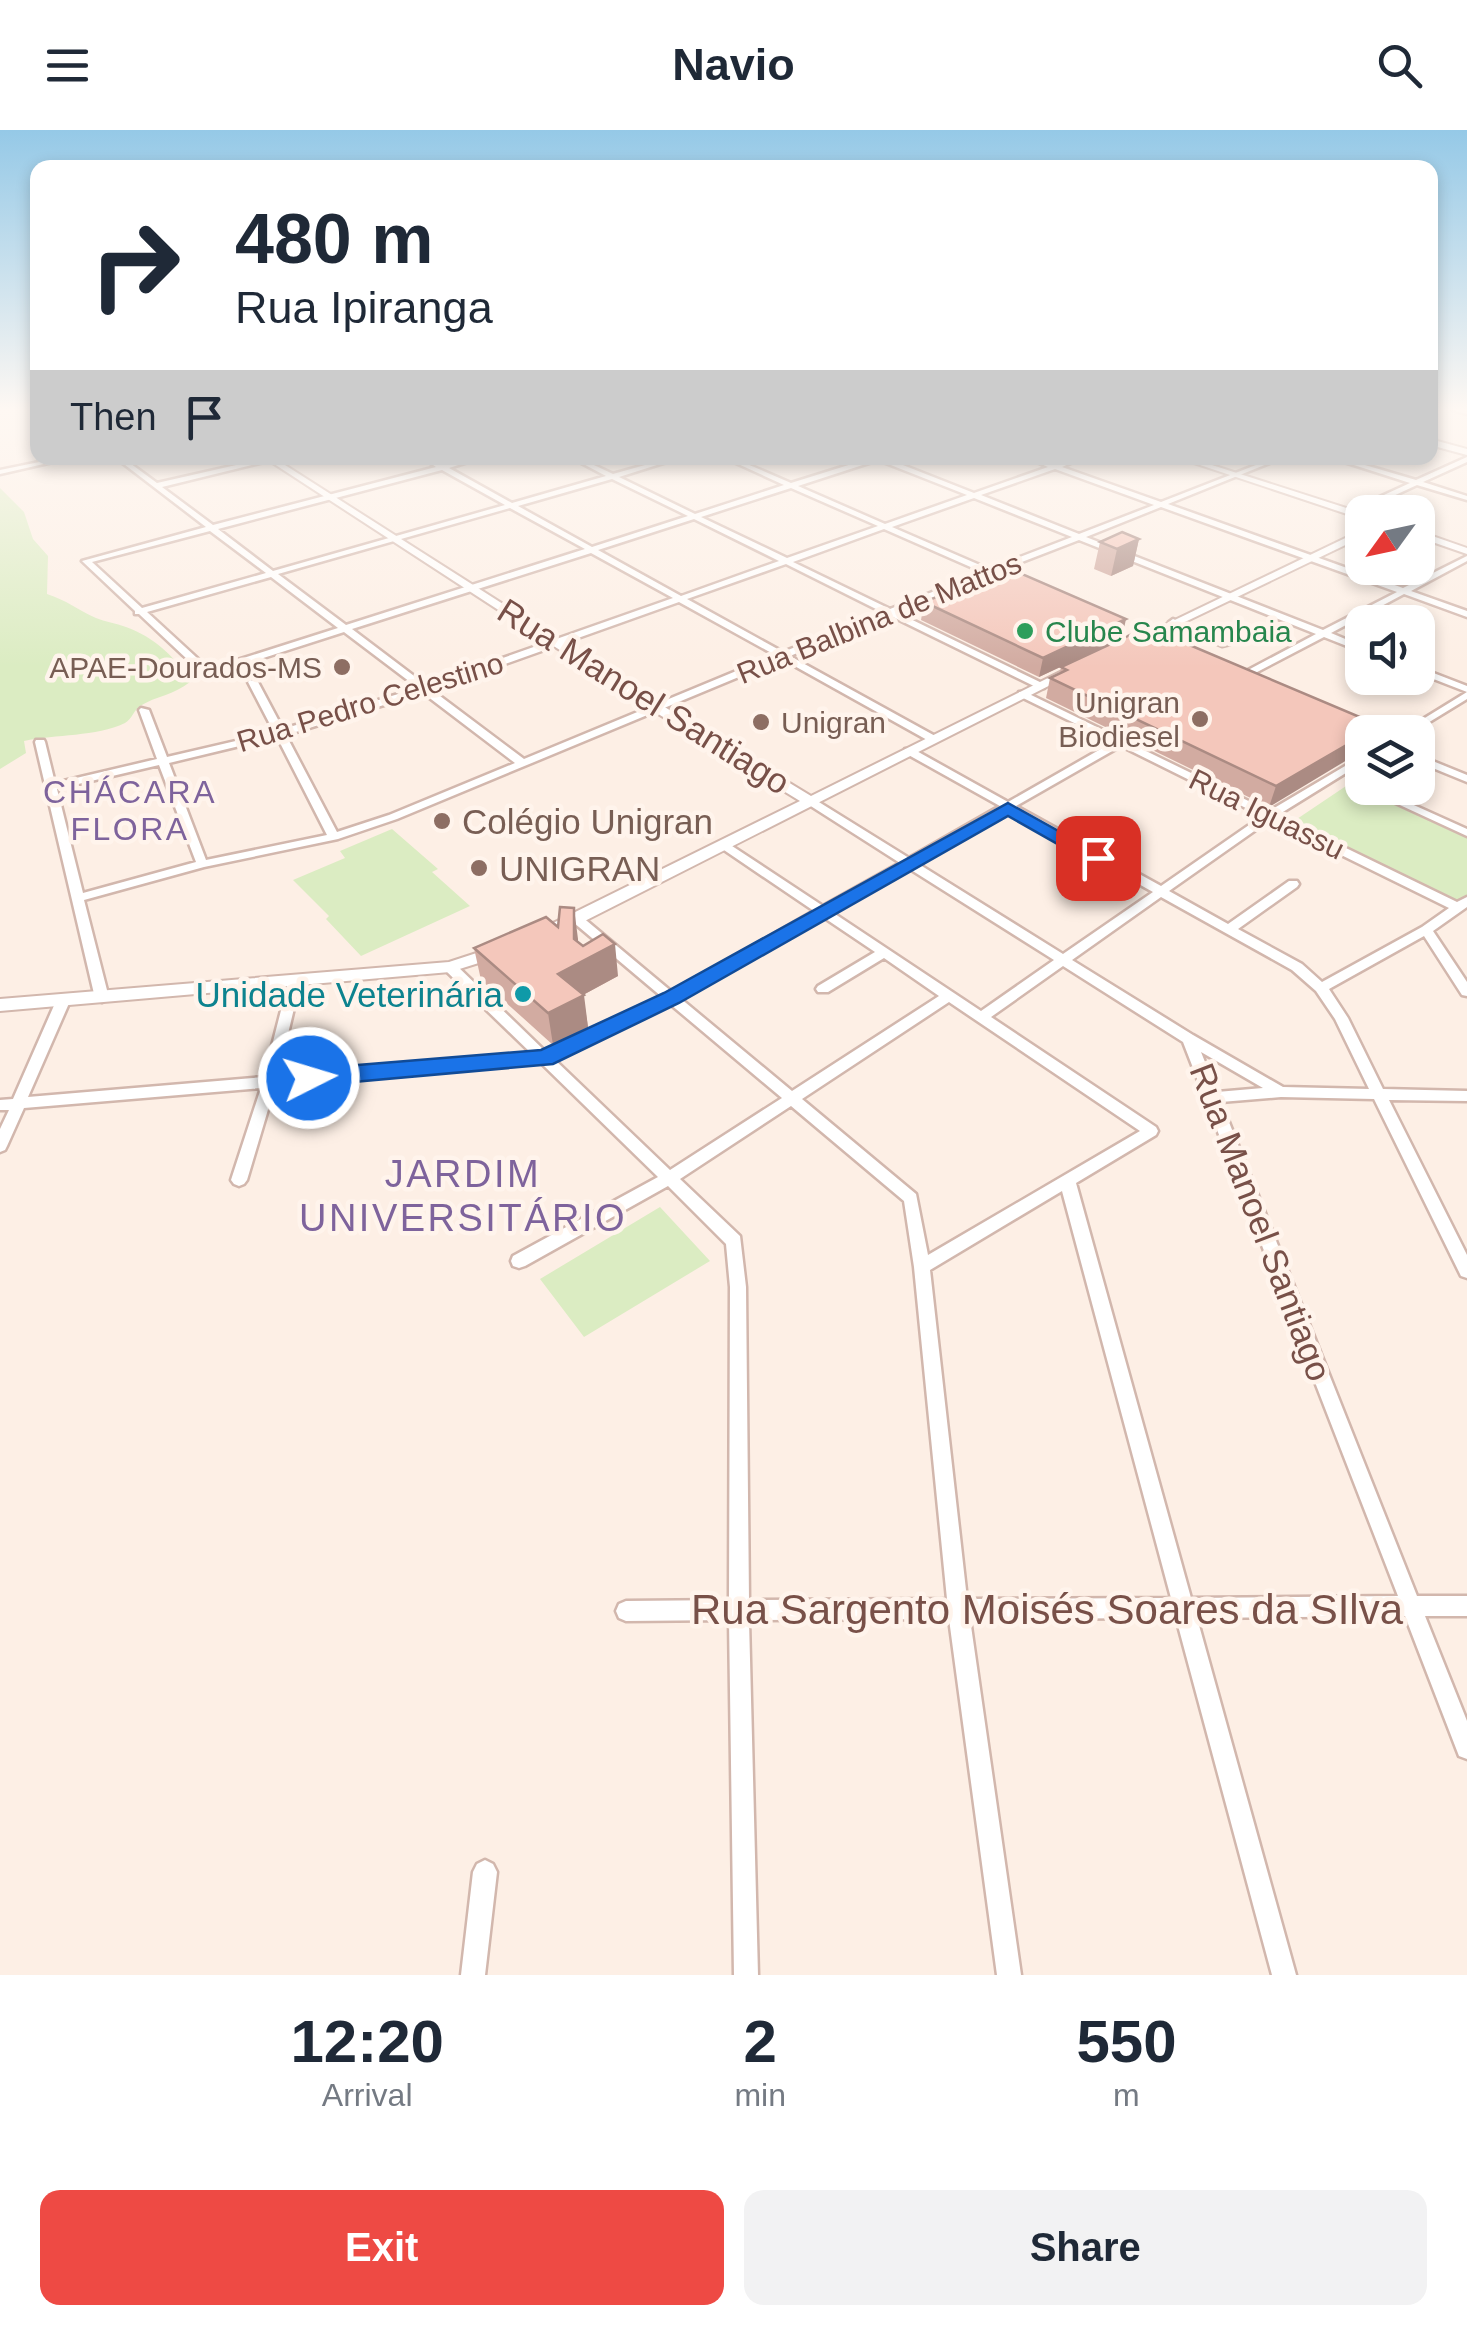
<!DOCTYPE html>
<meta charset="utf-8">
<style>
body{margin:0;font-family:Arial,sans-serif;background:#f2f2f3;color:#1f2937;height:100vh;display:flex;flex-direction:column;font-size:38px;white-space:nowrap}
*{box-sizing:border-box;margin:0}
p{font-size:32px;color:#747a83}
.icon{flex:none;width:55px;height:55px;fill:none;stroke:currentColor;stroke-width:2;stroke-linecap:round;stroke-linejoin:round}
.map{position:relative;height:1845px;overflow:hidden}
.panel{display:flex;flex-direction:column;background:#fff;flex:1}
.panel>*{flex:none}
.top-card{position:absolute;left:30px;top:30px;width:1408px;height:305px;border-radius:20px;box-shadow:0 5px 15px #0003;background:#fff;color:#1f2937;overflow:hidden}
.needle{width:65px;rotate:237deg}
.tools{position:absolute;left:1345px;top:365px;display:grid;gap:20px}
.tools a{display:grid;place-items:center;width:90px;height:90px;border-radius:20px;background:#fff;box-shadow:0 5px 15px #0003;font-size:50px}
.pin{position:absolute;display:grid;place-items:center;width:85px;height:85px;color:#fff;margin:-42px;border-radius:20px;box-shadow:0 5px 15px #0006}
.me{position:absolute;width:110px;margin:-55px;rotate:85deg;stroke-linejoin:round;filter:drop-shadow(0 0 8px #0008)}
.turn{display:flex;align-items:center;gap:35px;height:210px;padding:0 40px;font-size:45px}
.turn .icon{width:130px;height:130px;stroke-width:2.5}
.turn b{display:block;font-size:70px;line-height:85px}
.then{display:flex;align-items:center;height:95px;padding:0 40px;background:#0003;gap:20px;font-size:38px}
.eta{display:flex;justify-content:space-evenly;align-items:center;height:170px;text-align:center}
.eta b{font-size:60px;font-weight:700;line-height:70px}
.primary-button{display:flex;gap:20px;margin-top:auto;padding:20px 40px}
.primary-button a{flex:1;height:115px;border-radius:20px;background:#ee4a44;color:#fff;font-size:40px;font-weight:700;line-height:115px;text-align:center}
.primary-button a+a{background:#f2f2f3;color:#1f2937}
header{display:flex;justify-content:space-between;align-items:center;height:130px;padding:0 40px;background:#fff;font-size:45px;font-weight:700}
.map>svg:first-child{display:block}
.green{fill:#dbecc2}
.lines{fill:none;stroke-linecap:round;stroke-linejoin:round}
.minor-casing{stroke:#d2b7ad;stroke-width:5}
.tertiary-casing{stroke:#d2b7ad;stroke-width:4}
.minor{fill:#fff;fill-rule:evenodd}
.tertiary{fill:#fff;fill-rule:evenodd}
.wall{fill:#d2aba1}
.shaded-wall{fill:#ab8b83}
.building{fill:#f4c7bb;stroke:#ab8b83;stroke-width:2.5}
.route{fill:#1a73e8;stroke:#114b97;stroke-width:2.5}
.leisure-dot{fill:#2e9e5b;stroke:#fff4ec;stroke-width:4}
.education-dot{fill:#8d6e63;stroke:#fff4ec;stroke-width:4}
.culture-dot{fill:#0f9aa8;stroke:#fff4ec;stroke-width:4}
.labels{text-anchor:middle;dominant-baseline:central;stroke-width:9;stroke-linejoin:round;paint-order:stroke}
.far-street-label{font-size:30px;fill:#785048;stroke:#fff4ec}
.far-leisure-label{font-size:30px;fill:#27864d;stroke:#fff4ec;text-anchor:start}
.far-education-label{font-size:30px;fill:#785e54;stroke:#fff4ec;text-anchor:end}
.far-neighbourhood-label{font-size:32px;letter-spacing:2.5px;fill:#7e639c;stroke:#fff4ec}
.street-label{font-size:35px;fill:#785048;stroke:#fff4ec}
.education-label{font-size:35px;fill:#785e54;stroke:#fff4ec;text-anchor:start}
.culture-label{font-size:35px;fill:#0d838f;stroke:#fff4ec;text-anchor:end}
.neighbourhood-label{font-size:38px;letter-spacing:2.5px;fill:#7e639c;stroke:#fff4ec}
.near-street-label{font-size:42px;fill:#785048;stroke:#fff4ec}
</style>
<header><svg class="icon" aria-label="menu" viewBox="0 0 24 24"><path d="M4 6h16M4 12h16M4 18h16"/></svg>Navio<svg class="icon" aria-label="search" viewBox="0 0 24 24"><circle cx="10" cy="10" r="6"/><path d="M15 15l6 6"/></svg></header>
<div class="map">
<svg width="1467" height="1845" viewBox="0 0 1467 1845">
<rect width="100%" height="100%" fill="#fdefe5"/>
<!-- green -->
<path class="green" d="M0,358l24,24 9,27 15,17 -1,38c19,6 31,16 49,24 9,4 20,5 30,9 28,10 50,30 64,55 -16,13 -34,14 -50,24 -6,4 -8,13 -15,17 -29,14 -69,11 -101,18l2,12 -26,16z
M1349,654l118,54v67l-176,-82z
M392,699l46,40 -6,3 38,34 -109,50 -35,-37 3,-3 -36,-36 52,-22 -5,-7z
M660,1077l50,54 -126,76 -44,-58z"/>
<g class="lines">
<defs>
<path id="minor" d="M1452,279l15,1v4l-14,-4z
M1467,327v5l-44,20 44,14v4l-50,-15 -65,30h-3v-4l61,-28 -78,-25h9l75,22z
M59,328h11l-70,16v-4z
M116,328h7l34,25 110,-25h10l-1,1 -114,28 51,38 223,-58 -13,-9h7l13,7 28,-7h9l-31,10 63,35 94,-27 -34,-18h7l34,16 57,-16h9l-60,19 76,37 89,-29 -59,-27h8l58,25 80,-25h14l89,35 74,-26 -20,-9c9,0 14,3 23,5 10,2 20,-5 31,-5l-20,9 99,35 113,-44h8l-114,46 235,84 64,-32v5l-56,30 56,20v6l-63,-23 -73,39 31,13v6l-38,-15 -86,45 -3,-1v-4l81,-43 -237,-94 -83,32 3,3 -1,2 -9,-2 -93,37 148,72v4h-6l-149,-73 -99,41 147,81v4h-8l-147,-82 -385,160 -59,20 -134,28 -120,33 25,98 -7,4 -7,-4 -60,-256 1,-2h8l1,2 10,41 102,-24 -18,-49 2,-2 8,2 18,47 107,-25 -26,-50 2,-2 8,2 25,47 135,-41 -74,-56 -134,43h-6l-65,-61h-4v-3l-53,-50 124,-34zM878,330l89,35 -82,29 -87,-38zM1055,339l99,36 -75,29 -98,-39zM442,340l63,35 -232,66 -55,-42zM612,349l76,37 -96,31 -74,-41zM791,358l87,38 -91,32 -86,-41zM974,368l98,39 -83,32 -97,-42zM1161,377l236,85 -74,38 -237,-93zM510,378l75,41 -239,76 -68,-51zM694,389l85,42 -98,35 -83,-46zM884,399l98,43 -92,37 -97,-47zM210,401l56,42 -124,35 -50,-46zM591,423l82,45 -247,87 -74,-56zM786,434l96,48 -99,40 -96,-53zM271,447l67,51 -129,41 -62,-57zM679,472l96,53 -251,104 -92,-69zM423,563l92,70 -126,52 -52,17 -51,-97zM277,607l50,98 -121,25 -37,-97zM159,635l37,97 -113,31 -26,-104z
M1173,489l55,23 2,2 -8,2 -52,-22 -1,-2z
M1418,537l49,19v6l-49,-19z
M1019,562h6l244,119 93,-55v7l-84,52 179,87 10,-5v10l-34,24 34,51v14l-5,-1 -38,-59 -95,53 19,29 35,71 84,2v10l-78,-1 78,155v23l-6,-2 -87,-177 -93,-2 -60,5 196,494h50v20h-42l42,105v38l-8,-3 -54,-140 -208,2 99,357h-24l-96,-357 -206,1 51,356h-24l-48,-356 -200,1 9,355h-24l-5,-355 -103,1 -7,-3 -3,-7 3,-7 7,-3 103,-1 1,-313 -4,-43 -58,-58 -143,80 -6,2 -6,-2 -2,-5 2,-5 145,-79 -117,-114 -266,23 -28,94 -3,4 -5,2 -5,-2 -3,-4 30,-92 -237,20 -17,38 -2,4 -5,2v-23l9,-19h-9v-10l13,-1 43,-98 7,-4 7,4 -42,96 236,-20 24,-94 6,-4 6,4 -22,93 254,-22 -87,-84 -1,-3 1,-3h10l91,88 116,-55 -89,-75 -2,-3 2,-3h8l91,76 142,-81 -93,-63v-4h8l94,62 77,-43 -94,-60v-4h8l95,59 91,-52 -95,-53v-4h8l95,53 105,-60 -94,-46zM1121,616l141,70 -101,70 -145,-80zM1008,681l145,81 -90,62 -146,-91zM1270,690l179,88 -27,19 -100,55 -20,-18 -64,-35 59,-42 2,-3 -2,-3h-8l-61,43 -59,-33zM908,738l146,92 -73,51 -149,-99zM1161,767l131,73 24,21 19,28 34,70 -86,-2 -90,-52 -121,-75zM823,787l52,35 -57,34 -2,3 2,3h10l56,-34 55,38 -147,95 -112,-93zM1063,836l120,76 215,554 -207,2 -115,-415 80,-48 2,-4 -2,-4 -165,-110zM949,872l191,129 -212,124 -12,-61 -114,-95zM670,874l112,94 -112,72 -116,-111zM1201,922l62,36 -46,4zM791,976l113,95 10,66 33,332 -198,1 -3,-313 -6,-51 -60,-57zM1062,1061l109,407 -204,1 -37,-329z
M1467,562v7l-54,33h-11z
M1418,625l49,20v7l-49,-20z
M1363,658h13l91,41v7z
M485,1730l8,4 4,8 -12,103h-24l12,-103 4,-8z"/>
<path id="tertiary" d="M1430,309l37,10v6l-37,-10z
M265,328h9l389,248 148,90 255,-127 10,3 -513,260h-12l-2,-4 2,-4 249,-123 -145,-89z
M1179,328h11l172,55v6z
M1362,400v7l-223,107 -10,-2z
M1418,401l49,17v6l-49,-17z
M495,817l8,5 -2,4 -51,16 -450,39v-12l449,-37z"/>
</defs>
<!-- minor casing -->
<use href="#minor" class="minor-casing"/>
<!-- tertiary casing -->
<use href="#tertiary" class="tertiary-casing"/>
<!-- minor -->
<use href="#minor" class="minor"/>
<!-- tertiary -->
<use href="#tertiary" class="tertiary"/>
</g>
<!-- wall -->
<path class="wall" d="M1139,409l-6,27 -22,10 -17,-7 6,-27z
M924,472l198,36 -83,39 -118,-57z
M1061,537l308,54 15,2 -4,9h-18l-93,75 -223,-109 4,-20 10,-5z
M578,812l40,34 -35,19 5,32 -35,18 -72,-65 -7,-32z"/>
<!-- shaded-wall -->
<path class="shaded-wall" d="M1139,409l-6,27 -22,10 6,-27z
M1126,489l-4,19 -83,39 4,-19z
M1384,593l-4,9h-12z
M1362,606v15l-93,56 7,-21z
M574,778l4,31v25l37,-20 3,32 -48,26 14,-7 4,32 -35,18 -5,-32 10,-39 16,-35z"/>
<!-- building -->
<path class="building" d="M1122,402l17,7 -22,10 -17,-7z
M1008,438l118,51 -83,39 -119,-56z
M1147,497l222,94 15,2 -16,9h-6v4l-86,50 -226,-108 17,-8 -6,-3z
M560,777l14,1v31l9,7 20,-12 12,10 -57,30 26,21 -36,18 -74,-65 72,-31 12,10z"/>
<!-- sky -->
<linearGradient id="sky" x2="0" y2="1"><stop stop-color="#95c9e7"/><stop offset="0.52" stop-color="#fef8f3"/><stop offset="1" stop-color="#fef8f3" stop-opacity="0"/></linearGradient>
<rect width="1467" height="537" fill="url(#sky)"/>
<!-- route -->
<path class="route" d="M1008,673l99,55 -2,5h-14l-83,-47 -329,187 -126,61 -244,22 -11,-8 11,-9 232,-19 123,-57z"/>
<!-- markers -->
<circle class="leisure-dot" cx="1025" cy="501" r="10"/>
<g class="education-dot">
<circle cx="342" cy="537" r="10"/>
<circle cx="1200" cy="589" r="10"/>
<circle cx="761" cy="592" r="10"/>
<circle cx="442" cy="691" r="10"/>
<circle cx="479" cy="738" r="10"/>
</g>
<circle class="culture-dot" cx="523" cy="864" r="10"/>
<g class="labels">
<!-- far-street labels -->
<g class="far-street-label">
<text transform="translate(879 488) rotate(-22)">Rua Balbina de Mattos</text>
<text transform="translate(370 572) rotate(-17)">Rua Pedro Celestino</text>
<text transform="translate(1267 684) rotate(26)">Rua Iguassu</text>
</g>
<!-- far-leisure labels -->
<g class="far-leisure-label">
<text x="1045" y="501">Clube Samambaia</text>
</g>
<!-- far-education labels -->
<g class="far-education-label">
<text x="322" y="537">APAE-Dourados-MS</text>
<text x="1180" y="572">Unigran<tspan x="1180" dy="34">Biodiesel</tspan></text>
<text x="781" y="592" text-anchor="start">Unigran</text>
</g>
<!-- far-neighbourhood labels -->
<g class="far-neighbourhood-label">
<text x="130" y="662">CHÁCARA<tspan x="130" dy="37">FLORA</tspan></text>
</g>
<!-- street labels -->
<g class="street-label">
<text transform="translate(644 566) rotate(32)">Rua Manoel Santiago</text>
<text transform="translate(1261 1092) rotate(69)">Rua Manoel Santiago</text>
</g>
<!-- education labels -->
<g class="education-label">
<text x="462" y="691">Colégio Unigran</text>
<text x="499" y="738">UNIGRAN</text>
</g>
<!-- culture labels -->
<g class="culture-label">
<text x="503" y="864">Unidade Veterinária</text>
</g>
<!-- neighbourhood labels -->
<g class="neighbourhood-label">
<text x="463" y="1044">JARDIM<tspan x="463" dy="44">UNIVERSITÁRIO</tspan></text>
</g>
<!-- near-street labels -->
<g class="near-street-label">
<text x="1047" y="1479">Rua Sargento Moisés Soares da SIlva</text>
</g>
</g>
</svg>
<div class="tools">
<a><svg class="needle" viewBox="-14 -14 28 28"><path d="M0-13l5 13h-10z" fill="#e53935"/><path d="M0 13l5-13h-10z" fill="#747a83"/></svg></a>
<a><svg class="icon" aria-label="sound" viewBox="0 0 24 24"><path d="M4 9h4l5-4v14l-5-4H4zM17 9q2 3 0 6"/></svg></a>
<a><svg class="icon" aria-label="layers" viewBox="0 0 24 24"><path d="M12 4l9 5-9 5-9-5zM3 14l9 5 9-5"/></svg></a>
</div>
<div class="pin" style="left:1098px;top:728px;background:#d93025"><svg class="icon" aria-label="arrive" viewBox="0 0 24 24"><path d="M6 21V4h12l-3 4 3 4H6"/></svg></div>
<svg class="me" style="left:309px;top:948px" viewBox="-20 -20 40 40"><circle r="17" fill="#1a73e8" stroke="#fff" stroke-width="3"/><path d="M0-11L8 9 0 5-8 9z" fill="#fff"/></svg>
<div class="top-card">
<div class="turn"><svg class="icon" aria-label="right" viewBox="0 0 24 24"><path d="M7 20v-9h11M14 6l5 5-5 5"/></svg><div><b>480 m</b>Rua Ipiranga</div></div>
<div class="then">Then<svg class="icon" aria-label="arrive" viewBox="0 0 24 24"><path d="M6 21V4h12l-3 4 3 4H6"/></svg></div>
</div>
</div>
<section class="panel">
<div class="eta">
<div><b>12:20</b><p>Arrival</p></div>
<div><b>2</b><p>min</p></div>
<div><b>550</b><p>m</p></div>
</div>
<div class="primary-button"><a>Exit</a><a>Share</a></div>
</section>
